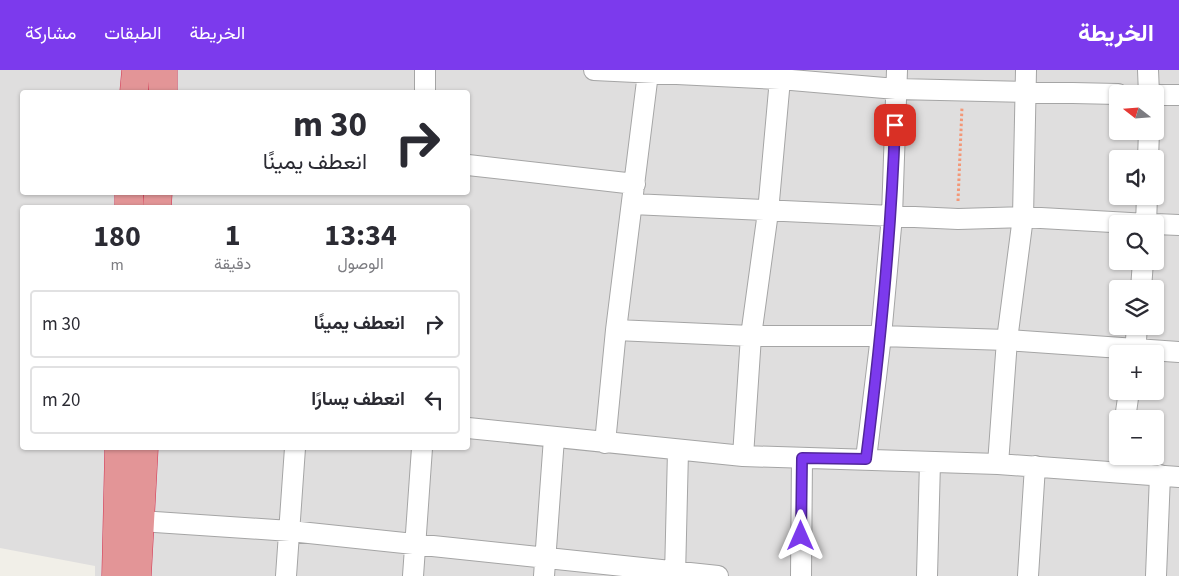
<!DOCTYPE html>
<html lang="ar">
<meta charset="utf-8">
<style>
body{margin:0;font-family:"Source Sans 3",Vazirmatn,sans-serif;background:#f2f2f3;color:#2b2b33;direction:rtl;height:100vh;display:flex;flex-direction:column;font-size:19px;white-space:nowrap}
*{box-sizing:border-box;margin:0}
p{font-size:16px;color:#7c7c81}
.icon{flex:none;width:28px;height:28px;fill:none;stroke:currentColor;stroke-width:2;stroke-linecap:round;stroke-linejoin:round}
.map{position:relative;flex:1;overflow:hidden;direction:ltr}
.side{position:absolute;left:20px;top:135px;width:450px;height:245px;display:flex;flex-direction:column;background:#fff;border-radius:5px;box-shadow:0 1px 4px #0004;direction:rtl}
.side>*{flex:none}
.top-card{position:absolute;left:20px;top:20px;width:450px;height:105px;border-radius:5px;box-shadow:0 1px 4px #0004;direction:rtl;background:#fff;color:#2b2b33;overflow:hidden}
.needle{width:32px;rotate:287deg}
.buttons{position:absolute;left:1109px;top:15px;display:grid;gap:10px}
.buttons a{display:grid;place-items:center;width:55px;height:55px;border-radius:5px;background:#fff;box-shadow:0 1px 4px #0004;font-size:25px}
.pin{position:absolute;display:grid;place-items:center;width:42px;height:42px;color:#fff;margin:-21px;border-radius:10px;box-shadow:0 2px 8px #0006}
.me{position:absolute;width:55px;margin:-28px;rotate:0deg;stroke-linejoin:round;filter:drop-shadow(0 0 4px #0008)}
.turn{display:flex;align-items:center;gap:18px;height:105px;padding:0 20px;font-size:22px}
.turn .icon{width:65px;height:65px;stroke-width:2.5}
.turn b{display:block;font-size:35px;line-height:42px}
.eta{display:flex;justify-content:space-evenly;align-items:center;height:85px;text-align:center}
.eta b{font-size:30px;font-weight:700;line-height:35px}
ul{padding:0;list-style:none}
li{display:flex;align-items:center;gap:15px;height:68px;margin:0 10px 8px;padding:0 10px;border:2px solid #e1e1e2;border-radius:5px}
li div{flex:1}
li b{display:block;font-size:19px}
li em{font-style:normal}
header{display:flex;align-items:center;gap:30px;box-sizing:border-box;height:70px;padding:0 25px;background:#7c3aed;color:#fff}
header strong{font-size:24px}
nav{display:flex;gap:28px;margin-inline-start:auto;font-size:18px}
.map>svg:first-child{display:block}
.residential{fill:#dfdede;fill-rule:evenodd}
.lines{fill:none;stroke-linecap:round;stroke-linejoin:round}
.minor-casing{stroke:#a5a5a5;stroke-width:22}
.highway-casing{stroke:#d23250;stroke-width:29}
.path{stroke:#f39777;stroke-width:3;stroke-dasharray:2.5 2.5;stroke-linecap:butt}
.minor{stroke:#fff;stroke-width:20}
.highway{stroke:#e39597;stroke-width:28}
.route-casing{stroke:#51269a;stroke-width:12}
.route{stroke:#7c3aed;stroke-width:9}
</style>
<header>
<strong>الخريطة</strong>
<nav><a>الخريطة</a><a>الطبقات</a><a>مشاركة</a></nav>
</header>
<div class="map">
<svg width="1179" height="506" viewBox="0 0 1179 506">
<rect width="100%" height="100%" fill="#f1efe8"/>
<!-- residential -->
<path class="residential" d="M0,0h1179v506h-1084v-10l-95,-18zM22,22h446v100h-446zM1118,24h37v37h-37zM1118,89h37v37h-37zM22,138h446v240h-446zM1118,154h37v37h-37zM1118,219h37v37h-37zM1118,284h37v37h-37zM1118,349h37v37h-37z"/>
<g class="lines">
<defs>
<path id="minor" d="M425,0v22
M594,0l186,9 116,10 222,5
M1148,0l1,24
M1155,25h24
M1148,89l1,-28
M468,95l167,19
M632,134l326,15 65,-2 125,7
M1146,154l1,-28
M1155,154l24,1
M1141,219l2,-28
M616,260l135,6h130l126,4 172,12
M1135,284l2,-28
M1125,349l4,-28
M468,358l275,28 255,8 181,13
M605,373l11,-113 32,-257
M743,386l8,-120 17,-124 12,-133
M866,389l15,-123 11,-120 5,-146
M998,394l9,-124 16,-123 3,-147
M140,451l150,10 428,45
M286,506l9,-128
M413,506l9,-128
M544,506l10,-138
M675,506l3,-125
M801,506l1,-118
M927,506l3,-114
M1028,506l7,-110
M1156,506l4,-101"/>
<path id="highway" d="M134,22l2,-22
M163,22v-22
M129,138v-16
M157,138l1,-16
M116,506l3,-128
M137,506l7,-128"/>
</defs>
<!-- minor casing -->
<use href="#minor" class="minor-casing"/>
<!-- highway casing -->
<use href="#highway" class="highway-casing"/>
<!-- path -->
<path class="path" d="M958,131l4,-94"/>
<!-- minor -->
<use href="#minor" class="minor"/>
<!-- highway -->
<use href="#highway" class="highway"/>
</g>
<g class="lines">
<defs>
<path id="route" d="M801,466l1,-78 64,1c14,-111 25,-222 29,-334"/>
</defs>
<!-- route casing -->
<use href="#route" class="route-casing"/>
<!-- route -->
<use href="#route" class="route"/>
</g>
</svg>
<div class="buttons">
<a><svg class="needle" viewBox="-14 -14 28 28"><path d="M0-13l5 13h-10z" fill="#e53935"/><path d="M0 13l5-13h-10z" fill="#7c7c81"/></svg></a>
<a><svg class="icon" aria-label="sound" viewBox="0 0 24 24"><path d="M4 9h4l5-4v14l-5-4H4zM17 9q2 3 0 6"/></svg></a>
<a><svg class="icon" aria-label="search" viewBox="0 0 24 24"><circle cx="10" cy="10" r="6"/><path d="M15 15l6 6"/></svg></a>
<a><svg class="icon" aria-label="layers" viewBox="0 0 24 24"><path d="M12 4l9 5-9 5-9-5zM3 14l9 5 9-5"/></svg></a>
<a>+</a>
<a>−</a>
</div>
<div class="pin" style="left:895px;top:55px;background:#d93025"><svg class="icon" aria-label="arrive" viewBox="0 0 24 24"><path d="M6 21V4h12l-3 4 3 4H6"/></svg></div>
<svg class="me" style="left:801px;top:466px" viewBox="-20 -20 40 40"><path d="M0-17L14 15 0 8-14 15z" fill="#7c3aed" stroke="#fff" stroke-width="4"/></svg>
<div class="top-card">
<div class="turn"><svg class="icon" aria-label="right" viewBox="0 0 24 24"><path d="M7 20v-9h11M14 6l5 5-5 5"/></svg><div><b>30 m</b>انعطف يمينًا</div></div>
</div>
<section class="side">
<div class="eta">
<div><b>13:34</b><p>الوصول</p></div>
<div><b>1</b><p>دقيقة</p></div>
<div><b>180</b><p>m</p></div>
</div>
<ul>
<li><svg class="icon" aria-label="right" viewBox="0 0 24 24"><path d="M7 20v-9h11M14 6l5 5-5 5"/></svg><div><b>انعطف يمينًا</b></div><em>30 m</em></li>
<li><svg class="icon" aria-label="left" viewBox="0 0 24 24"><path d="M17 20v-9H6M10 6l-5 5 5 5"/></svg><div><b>انعطف يسارًا</b></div><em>20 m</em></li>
</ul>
</section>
</div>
